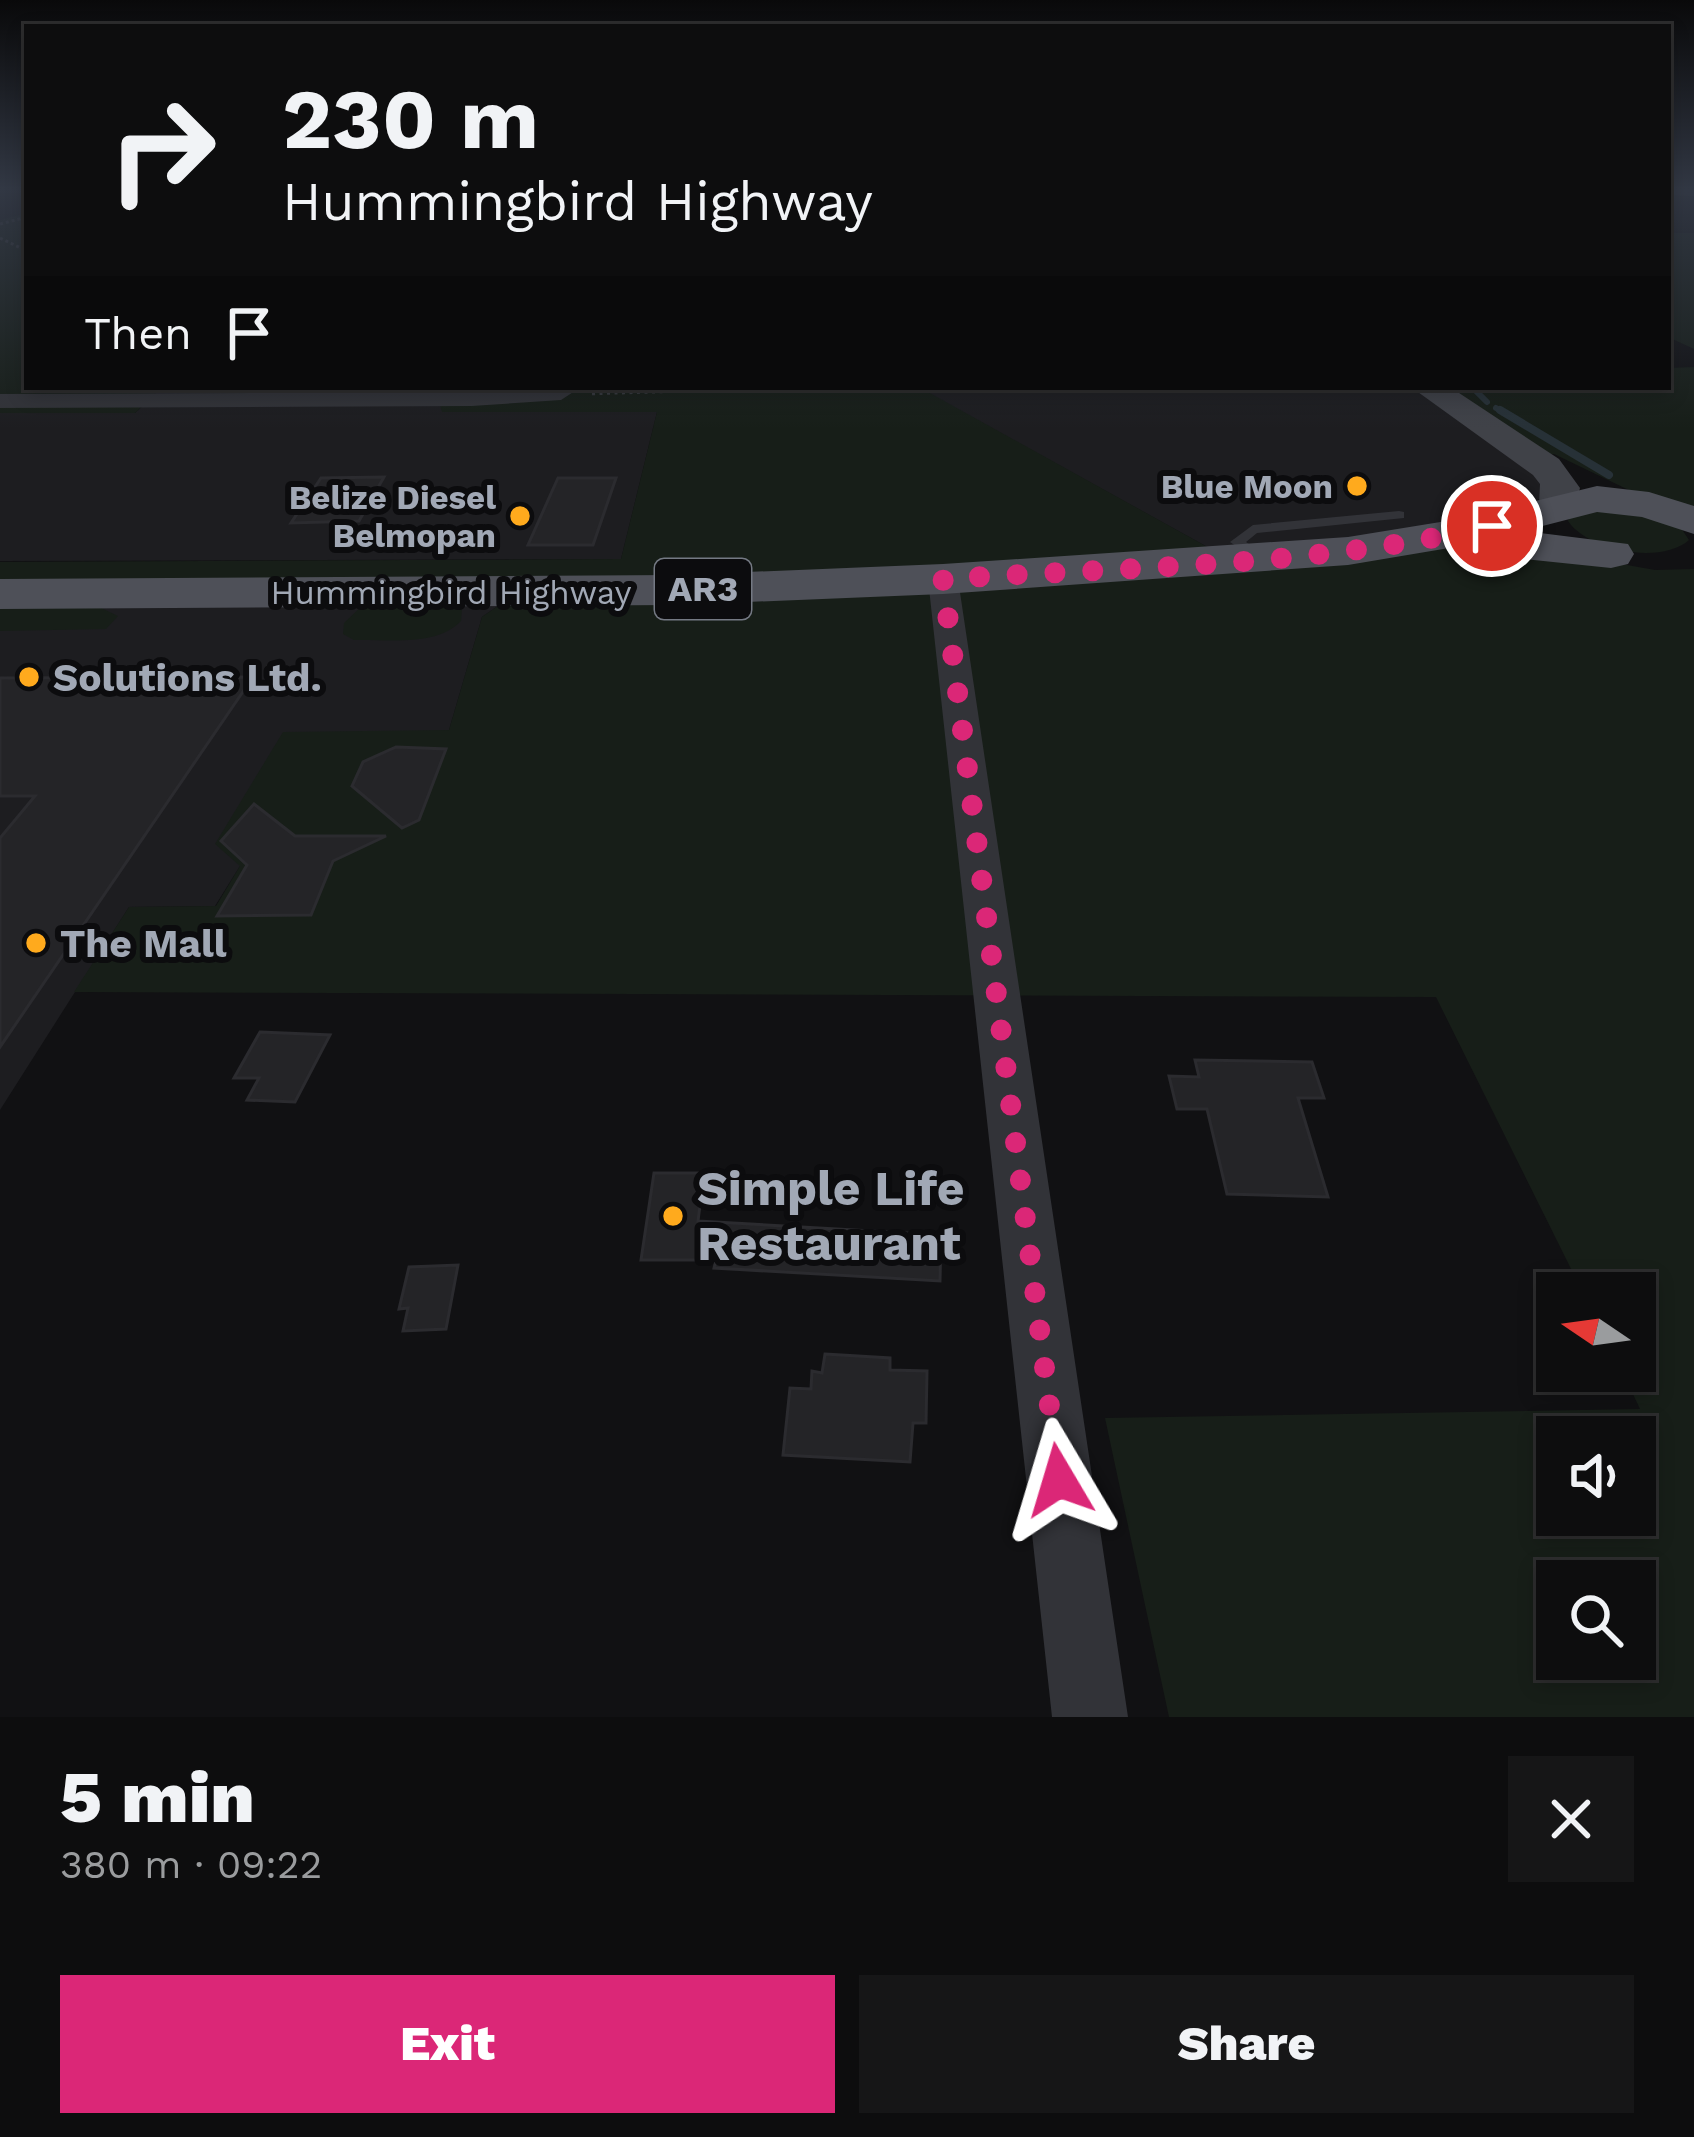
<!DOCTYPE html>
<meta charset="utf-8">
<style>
body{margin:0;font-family:"Work Sans",sans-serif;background:#161617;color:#f1f3f6;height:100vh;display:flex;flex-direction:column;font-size:45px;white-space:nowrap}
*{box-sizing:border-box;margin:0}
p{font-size:39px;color:#9a9c9e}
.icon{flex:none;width:66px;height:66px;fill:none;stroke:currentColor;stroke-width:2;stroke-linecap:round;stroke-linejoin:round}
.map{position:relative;height:1717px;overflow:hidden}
.panel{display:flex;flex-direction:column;background:#0d0d0e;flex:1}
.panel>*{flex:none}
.top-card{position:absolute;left:24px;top:24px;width:1647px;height:366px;border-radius:0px;box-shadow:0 6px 18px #0003,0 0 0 3px #2d2d2e;background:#0d0d0e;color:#f1f3f6;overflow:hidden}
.needle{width:78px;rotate:283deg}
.tools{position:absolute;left:1536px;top:1272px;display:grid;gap:24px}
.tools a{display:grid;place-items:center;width:120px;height:120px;border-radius:0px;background:#0d0d0e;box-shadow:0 6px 18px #0003,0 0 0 3px #2d2d2e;font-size:60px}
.pin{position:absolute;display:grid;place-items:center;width:102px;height:102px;color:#fff;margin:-51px;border:6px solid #fff;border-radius:50%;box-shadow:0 3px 12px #0007}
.me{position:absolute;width:132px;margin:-66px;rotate:353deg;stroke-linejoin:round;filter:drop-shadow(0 0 9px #0008)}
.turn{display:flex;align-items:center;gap:42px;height:252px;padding:0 60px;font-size:54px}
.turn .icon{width:156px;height:156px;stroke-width:2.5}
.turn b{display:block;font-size:84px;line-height:102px}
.then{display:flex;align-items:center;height:114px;padding:0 60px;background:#0003;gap:24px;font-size:45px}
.round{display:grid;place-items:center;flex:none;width:126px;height:126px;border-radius:0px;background:#161617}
.overview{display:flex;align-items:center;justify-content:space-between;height:204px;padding:0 60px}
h1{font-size:72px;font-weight:800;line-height:90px}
.button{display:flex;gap:24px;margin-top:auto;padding:24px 60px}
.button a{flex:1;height:138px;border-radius:0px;background:#db2777;color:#fff;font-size:48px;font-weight:800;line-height:138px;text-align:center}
.button a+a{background:#161617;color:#f1f3f6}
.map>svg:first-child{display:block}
.built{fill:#1d1d20}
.green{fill:#171e18;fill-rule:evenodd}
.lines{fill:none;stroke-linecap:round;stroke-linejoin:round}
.stream-far1{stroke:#273137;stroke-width:6}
.stream{stroke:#273137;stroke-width:8}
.building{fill:#242427;stroke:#2b2b2f;stroke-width:3}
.path-far1{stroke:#383a3f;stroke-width:3;stroke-dasharray:3 3;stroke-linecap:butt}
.path{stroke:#383a3f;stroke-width:4.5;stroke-dasharray:3 4.5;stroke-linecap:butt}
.lane{fill:#323338;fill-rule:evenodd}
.street{fill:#323338;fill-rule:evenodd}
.secondary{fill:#404248;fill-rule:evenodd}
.primary{fill:#4e5058;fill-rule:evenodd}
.route{stroke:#db2777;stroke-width:21;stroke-dasharray:0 37.8}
.poi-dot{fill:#ffaa1d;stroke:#0c0c0e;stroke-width:4.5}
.labels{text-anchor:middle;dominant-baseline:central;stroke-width:12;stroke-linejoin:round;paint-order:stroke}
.far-poi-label{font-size:33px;font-weight:bold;fill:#a1a8b5;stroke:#0c0c0e;text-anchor:end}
.far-street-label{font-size:33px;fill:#a1a8b5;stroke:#0c0c0e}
.shield{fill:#0c0c0e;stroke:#747983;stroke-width:3}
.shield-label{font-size:36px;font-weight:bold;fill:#a1a8b5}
.poi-label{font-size:39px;font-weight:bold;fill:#a1a8b5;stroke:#0c0c0e;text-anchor:start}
.near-poi-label{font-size:48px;font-weight:bold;fill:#a1a8b5;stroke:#0c0c0e;text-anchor:start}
</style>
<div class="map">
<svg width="1694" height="1717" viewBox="0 0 1694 1717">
<rect width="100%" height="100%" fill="#111113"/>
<!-- built -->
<path class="built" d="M55,387h380l8,25h214l-36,147 -621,2v-148h135l25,-24z
M917,387h504l121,81 2,29 -66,27 -258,30z
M505,601l-23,16 -33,113 -209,136 -25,40 -86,1 -129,203v-479l95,-26z"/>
<!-- green -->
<path class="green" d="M27,213v174l134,1 -26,25h-135v-193z
M1668,233h26v116l-26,-12z
M1694,367v143l-59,-17 -81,-39 -30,2 -103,-69h247v-19z
M435,387h484l301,167 -469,25 -751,7v-24l621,-3 36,-147h-215z
M1610,507l69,18 10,15c-28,25 -101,11 -121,-19l2,-6z
M1472,547l105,9 78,14 39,-1v1148h-525l-64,-299 535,-9 -18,-38h13v-78h-52l-147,-296 -1362,-5 55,-85 87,-1 24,-40 -25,-22 68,-112 166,-2 33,-113 23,-16zM1557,1437h78v78h-78zM1557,1581h78v78h-78z
M365,603l92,1 5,5 -1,12c-25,26 -72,18 -107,19l-11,-6 1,-11z
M0,605h95l23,11 -12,13 -106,2z"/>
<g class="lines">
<!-- stream-far1 -->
<path class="stream-far1" d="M1472,387l15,15
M1496,408l9,5"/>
<!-- stream -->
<path class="stream" d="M1500,410l109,65"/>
</g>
<!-- building -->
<path class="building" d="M384,477l-25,44 -68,2 30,-45z
M558,478h58l-23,67h-65z
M253,677l-253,370v-209l35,-42h-35v-118z
M396,747l50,2 -27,71 -17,8 -50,-42 11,-24z
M254,804l41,32h91l-53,25 -22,54 -94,1 30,-51 -26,-24z
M260,1032l70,3 -35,67 -48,-2 12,-22h-25z
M1195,1060l117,2 12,36h-26l30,99 -101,-3 -20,-85h-30l-8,-33 30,1z
M654,1173h50l-6,48 243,14 -1,46 -226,-13 2,-8h-75z
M458,1265l-12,64 -43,2 5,-23 -9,1 10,-42z
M825,1354l65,4v12l37,1 -1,52h-13l-3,39 -127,-7 7,-67 21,1 1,-18 10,2z"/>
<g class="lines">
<!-- path-far1 -->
<path class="path-far1" d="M0,224l27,-7
M0,238l27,13"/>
<!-- path -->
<path class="path" d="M592,393l208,-6"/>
<!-- lane -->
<path class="lane" d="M1399,511l5,1v6l-147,15 -11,9 21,14v6l-5,2 -32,-22 23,-17z"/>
<!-- street -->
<path class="street" d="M1668,189h26v7l-26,-1z
M581,387l-20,13 -89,6 -472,2v-14l472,-2z
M943,570l15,9 170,1138h-76l-124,-1138z"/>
<!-- secondary -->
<path class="secondary" d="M1411,387h39l109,72 21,29 -7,25h-28l-6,-8 1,-21 -7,-9z"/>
<!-- primary -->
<path class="primary" d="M1597,486l52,6 45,14v28l-52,-17 -45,-5 -74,19 105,13 6,10 -6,10 -17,4 -124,-13 -20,-10 -119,20 -405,29 -269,11 -674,4v-30l674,-4 269,-11 405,-27 117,-19z"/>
</g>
<!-- sky -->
<linearGradient id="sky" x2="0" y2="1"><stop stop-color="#09090a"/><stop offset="0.44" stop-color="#323844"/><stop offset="1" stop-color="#323844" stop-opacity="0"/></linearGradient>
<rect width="1694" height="429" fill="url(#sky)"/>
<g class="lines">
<!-- route -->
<path class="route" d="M1059,1480l-116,-901c183,-12 369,-12 549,-53"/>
</g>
<!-- markers -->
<g class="poi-dot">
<circle cx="1357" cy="486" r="12"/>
<circle cx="520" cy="516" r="12"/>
<circle cx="29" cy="677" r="12"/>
<circle cx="36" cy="943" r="12"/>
<circle cx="673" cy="1216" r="12"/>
</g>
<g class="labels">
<!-- far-poi labels -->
<g class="far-poi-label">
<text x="1333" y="486">Blue Moon</text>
<text x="496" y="497">Belize Diesel<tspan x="496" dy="38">Belmopan</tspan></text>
</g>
<!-- far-street labels -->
<g class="far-street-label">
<text x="451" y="592">Hummingbird Highway</text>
</g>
<!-- shield labels -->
<rect class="shield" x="655" y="559" width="96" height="60" rx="9"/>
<g class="shield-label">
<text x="703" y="589">AR3</text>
</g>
<!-- poi labels -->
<g class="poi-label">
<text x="53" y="677">Solutions Ltd.</text>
<text x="60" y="943">The Mall</text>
</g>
<!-- near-poi labels -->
<g class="near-poi-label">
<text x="697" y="1188">Simple Life<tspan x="697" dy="55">Restaurant</tspan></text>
</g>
</g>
</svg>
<div class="tools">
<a><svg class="needle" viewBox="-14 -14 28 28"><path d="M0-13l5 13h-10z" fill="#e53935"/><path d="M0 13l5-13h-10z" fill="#9a9c9e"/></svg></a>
<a><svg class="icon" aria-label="sound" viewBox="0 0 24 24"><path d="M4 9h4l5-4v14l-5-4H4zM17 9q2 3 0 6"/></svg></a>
<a><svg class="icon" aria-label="search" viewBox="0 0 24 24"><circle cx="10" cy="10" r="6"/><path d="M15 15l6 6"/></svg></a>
</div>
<div class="pin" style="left:1492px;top:526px;background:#d93025"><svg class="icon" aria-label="arrive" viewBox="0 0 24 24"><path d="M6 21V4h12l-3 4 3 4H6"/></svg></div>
<svg class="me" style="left:1059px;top:1480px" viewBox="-20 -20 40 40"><path d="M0-17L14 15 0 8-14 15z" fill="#db2777" stroke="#fff" stroke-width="4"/></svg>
<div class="top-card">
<div class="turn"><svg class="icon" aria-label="right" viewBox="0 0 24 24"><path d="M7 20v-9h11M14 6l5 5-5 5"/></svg><div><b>230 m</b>Hummingbird Highway</div></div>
<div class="then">Then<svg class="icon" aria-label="arrive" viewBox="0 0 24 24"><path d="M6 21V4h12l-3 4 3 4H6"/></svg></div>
</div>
</div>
<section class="panel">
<div class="overview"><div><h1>5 min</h1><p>380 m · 09:22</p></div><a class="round"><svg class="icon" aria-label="close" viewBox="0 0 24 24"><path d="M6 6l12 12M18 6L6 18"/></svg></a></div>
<div class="button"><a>Exit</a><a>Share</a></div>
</section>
